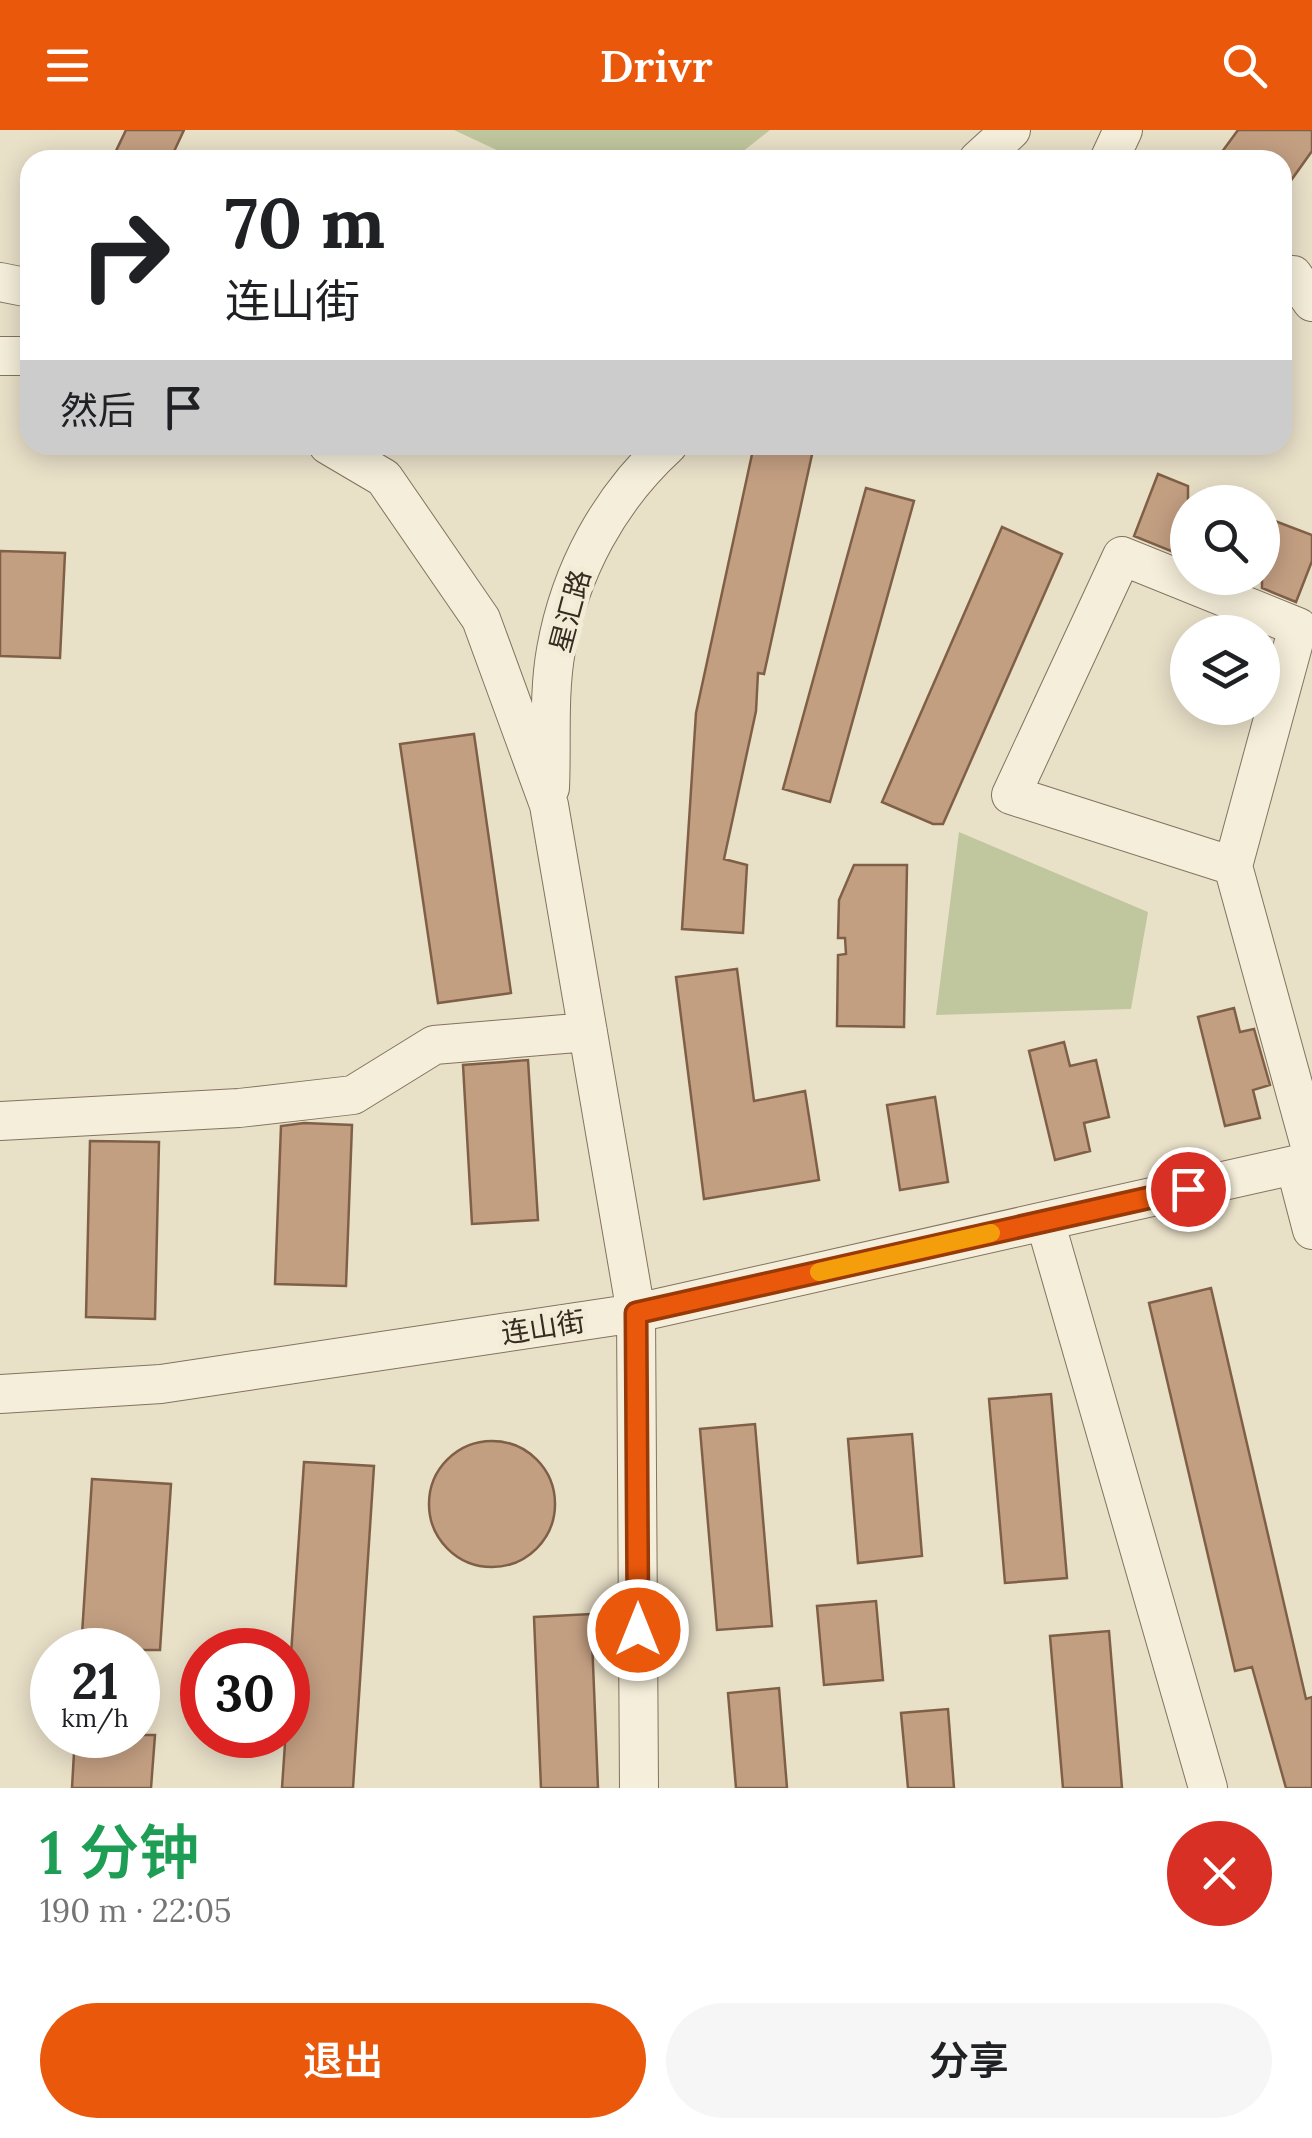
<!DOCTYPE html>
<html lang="zh">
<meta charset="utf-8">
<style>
body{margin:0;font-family:Lora,"Noto Sans SC",serif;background:#f6f6f6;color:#202124;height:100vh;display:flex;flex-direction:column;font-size:38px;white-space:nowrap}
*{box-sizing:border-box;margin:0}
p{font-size:32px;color:#757577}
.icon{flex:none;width:55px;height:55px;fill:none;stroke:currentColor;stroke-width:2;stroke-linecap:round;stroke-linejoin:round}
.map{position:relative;height:1658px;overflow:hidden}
.drawer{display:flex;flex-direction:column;background:#fff;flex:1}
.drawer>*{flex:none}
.guide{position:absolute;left:20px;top:20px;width:1272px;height:305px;border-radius:30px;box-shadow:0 5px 25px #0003;background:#fff;color:#202124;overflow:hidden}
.buttons{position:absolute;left:1170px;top:355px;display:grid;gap:20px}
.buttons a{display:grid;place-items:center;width:110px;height:110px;border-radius:50%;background:#fff;box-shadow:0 5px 25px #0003;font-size:50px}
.speed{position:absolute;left:30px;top:1498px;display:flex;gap:20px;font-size:50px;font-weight:700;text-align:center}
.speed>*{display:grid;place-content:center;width:130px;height:130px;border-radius:50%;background:#fff;box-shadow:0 5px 25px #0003;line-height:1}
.speed small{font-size:25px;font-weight:400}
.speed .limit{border:15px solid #d22;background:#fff;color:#111}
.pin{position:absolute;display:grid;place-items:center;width:85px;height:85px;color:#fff;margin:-42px;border:5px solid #fff;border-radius:50%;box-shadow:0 2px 10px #0007}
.me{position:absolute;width:110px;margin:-55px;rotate:0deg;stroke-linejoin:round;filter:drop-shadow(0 0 8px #0008)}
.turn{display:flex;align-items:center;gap:35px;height:210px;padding:0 40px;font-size:45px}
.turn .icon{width:130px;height:130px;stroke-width:2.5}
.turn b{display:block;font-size:70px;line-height:85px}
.then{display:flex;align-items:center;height:95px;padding:0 40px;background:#0003;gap:20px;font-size:38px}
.round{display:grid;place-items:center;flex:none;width:105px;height:105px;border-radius:52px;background:#f6f6f6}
.summary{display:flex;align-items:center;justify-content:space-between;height:170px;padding:0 40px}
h1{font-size:60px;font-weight:600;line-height:75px;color:#1e9e55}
.cta{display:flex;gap:20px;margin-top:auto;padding:20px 40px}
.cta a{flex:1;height:115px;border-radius:60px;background:#ea580c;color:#fff;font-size:40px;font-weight:600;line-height:115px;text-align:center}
.cta a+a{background:#f6f6f6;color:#202124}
header{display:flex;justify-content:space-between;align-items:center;height:130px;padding:0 40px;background:#ea580c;color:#fff;font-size:45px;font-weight:600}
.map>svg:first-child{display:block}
.green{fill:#c0c69d}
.building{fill:#c39f82;stroke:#7f6047;stroke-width:2.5}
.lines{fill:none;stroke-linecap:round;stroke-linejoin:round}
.minor-casing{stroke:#83735f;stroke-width:40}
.minor{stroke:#f5eeda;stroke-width:38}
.route-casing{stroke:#983908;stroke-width:25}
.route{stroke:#ea580c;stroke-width:18}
.slow{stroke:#f59e0b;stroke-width:18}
.labels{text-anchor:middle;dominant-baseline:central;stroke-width:10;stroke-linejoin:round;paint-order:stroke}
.street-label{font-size:28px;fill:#352b21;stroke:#f2ebd6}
</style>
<header><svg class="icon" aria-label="menu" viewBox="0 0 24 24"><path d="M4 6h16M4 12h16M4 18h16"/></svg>Drivr<svg class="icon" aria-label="search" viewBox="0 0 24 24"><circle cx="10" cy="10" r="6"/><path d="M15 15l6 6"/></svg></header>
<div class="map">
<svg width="1312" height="1658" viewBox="0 0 1312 1658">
<rect width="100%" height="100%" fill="#e9e0c8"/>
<!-- green -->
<path class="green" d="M454,0h316l-38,30h-214z
M959,702l189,80 -17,97 -195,6z"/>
<!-- building -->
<path class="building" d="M126,0h58l-14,30h-41l-14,-7z
M1238,0h74v21l-30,42v-33h-66z
M754,315l59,5 -49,224 -6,-1 -2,38 -32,148 23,6 -4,68 -61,-4 14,-216z
M1158,344l30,12v72l-54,-22z
M866,358l48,13 -84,301 -47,-13z
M1262,386l50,19v26l-16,41 -34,-14z
M1002,397l60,27 -119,270h-10l-51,-22z
M0,421l65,2 -5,105 -60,-2z
M474,604l37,259 -73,10 -38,-259z
M854,735h53l-3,162 -67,-1 1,-71 8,-1 -1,-16h-7l1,-38z
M737,839l17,132 51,-10 14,89 -115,19 -28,-222z
M1234,878l6,24 14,-3 16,56 -17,5 7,28 -35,8 -27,-109z
M1064,912l6,24 26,-6 13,57 -25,6 6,28 -35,9 -26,-109z
M528,930l10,160 -66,4 -9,-159z
M935,967l13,85 -48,8 -13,-85z
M304,993l48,2 -6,161 -71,-2 6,-158z
M90,1011l69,1 -4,177 -69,-2z
M1211,1158l95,411 6,-2v91h-26l-34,-121 -17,4 -86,-368z
M1051,1264l16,184 -62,5 -16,-184z
M755,1294l17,202 -55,4 -17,-201z
M912,1304l10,122 -64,7 -10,-124z
M429 1374a63 63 0 1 1 126 0a63 63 0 1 1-126 0Z
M304,1332l70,4 -21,322h-71z
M92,1349l79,5 -11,166h-79z
M876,1471l7,79 -59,5 -7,-79z
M591,1484l7,174h-57l-7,-171z
M1109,1501l13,157h-59l-13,-152z
M779,1558l8,100h-51l-8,-95z
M948,1579l6,79h-46l-7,-75z
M75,1605h80l-4,53h-79z"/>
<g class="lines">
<defs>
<path id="minor" d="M978,30l33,-30
M1109,30l14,-30
M1282,145h11l19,27
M0,152l30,6
M0,226h30
M328,315l56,33 97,141 68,186 87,508 3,475
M550,658c2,-45 -2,-94 6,-138 14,-79 53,-151 112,-205
M1233,736l-222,-71 111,-239 176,71 -65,239 79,287
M0,991l239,-13 114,-13 81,-50 154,-13
M1295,1035l17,65
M1045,1091l163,567
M0,1264l161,-10 475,-71 676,-152"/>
</defs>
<!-- minor casing -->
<use href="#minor" class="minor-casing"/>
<!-- minor -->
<use href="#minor" class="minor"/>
</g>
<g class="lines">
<defs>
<path id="route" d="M638,1500l-2,-317 552,-124"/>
</defs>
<!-- route casing -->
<use href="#route" class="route-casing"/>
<!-- route -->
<use href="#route" class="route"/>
<!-- slow -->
<path class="slow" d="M819,1142l172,-39"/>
</g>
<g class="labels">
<!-- street labels -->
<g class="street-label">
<text transform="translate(570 481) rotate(-75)">星汇路</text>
<text transform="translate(543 1197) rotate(-9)">连山街</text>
</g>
</g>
</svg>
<div class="buttons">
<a><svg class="icon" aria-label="search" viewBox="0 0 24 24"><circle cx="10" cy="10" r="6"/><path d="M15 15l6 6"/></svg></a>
<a><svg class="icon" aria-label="layers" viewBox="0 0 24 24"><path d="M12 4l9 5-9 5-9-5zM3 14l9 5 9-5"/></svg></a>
</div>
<div class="speed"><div>21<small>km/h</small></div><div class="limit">30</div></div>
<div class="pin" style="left:1188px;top:1059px;background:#d93025"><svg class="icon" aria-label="arrive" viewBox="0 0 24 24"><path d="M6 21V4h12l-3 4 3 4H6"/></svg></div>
<svg class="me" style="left:638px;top:1500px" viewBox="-20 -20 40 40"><circle r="17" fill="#ea580c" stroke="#fff" stroke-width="3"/><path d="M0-11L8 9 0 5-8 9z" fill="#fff"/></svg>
<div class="guide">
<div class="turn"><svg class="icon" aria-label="right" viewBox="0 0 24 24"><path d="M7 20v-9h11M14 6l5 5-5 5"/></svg><div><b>70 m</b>连山街</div></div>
<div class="then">然后<svg class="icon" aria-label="arrive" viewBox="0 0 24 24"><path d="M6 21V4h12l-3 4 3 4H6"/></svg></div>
</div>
</div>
<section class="drawer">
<div class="summary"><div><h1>1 分钟</h1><p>190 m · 22:05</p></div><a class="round" style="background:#d93025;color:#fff"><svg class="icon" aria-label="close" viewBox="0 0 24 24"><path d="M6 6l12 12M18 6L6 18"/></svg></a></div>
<div class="cta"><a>退出</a><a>分享</a></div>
</section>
